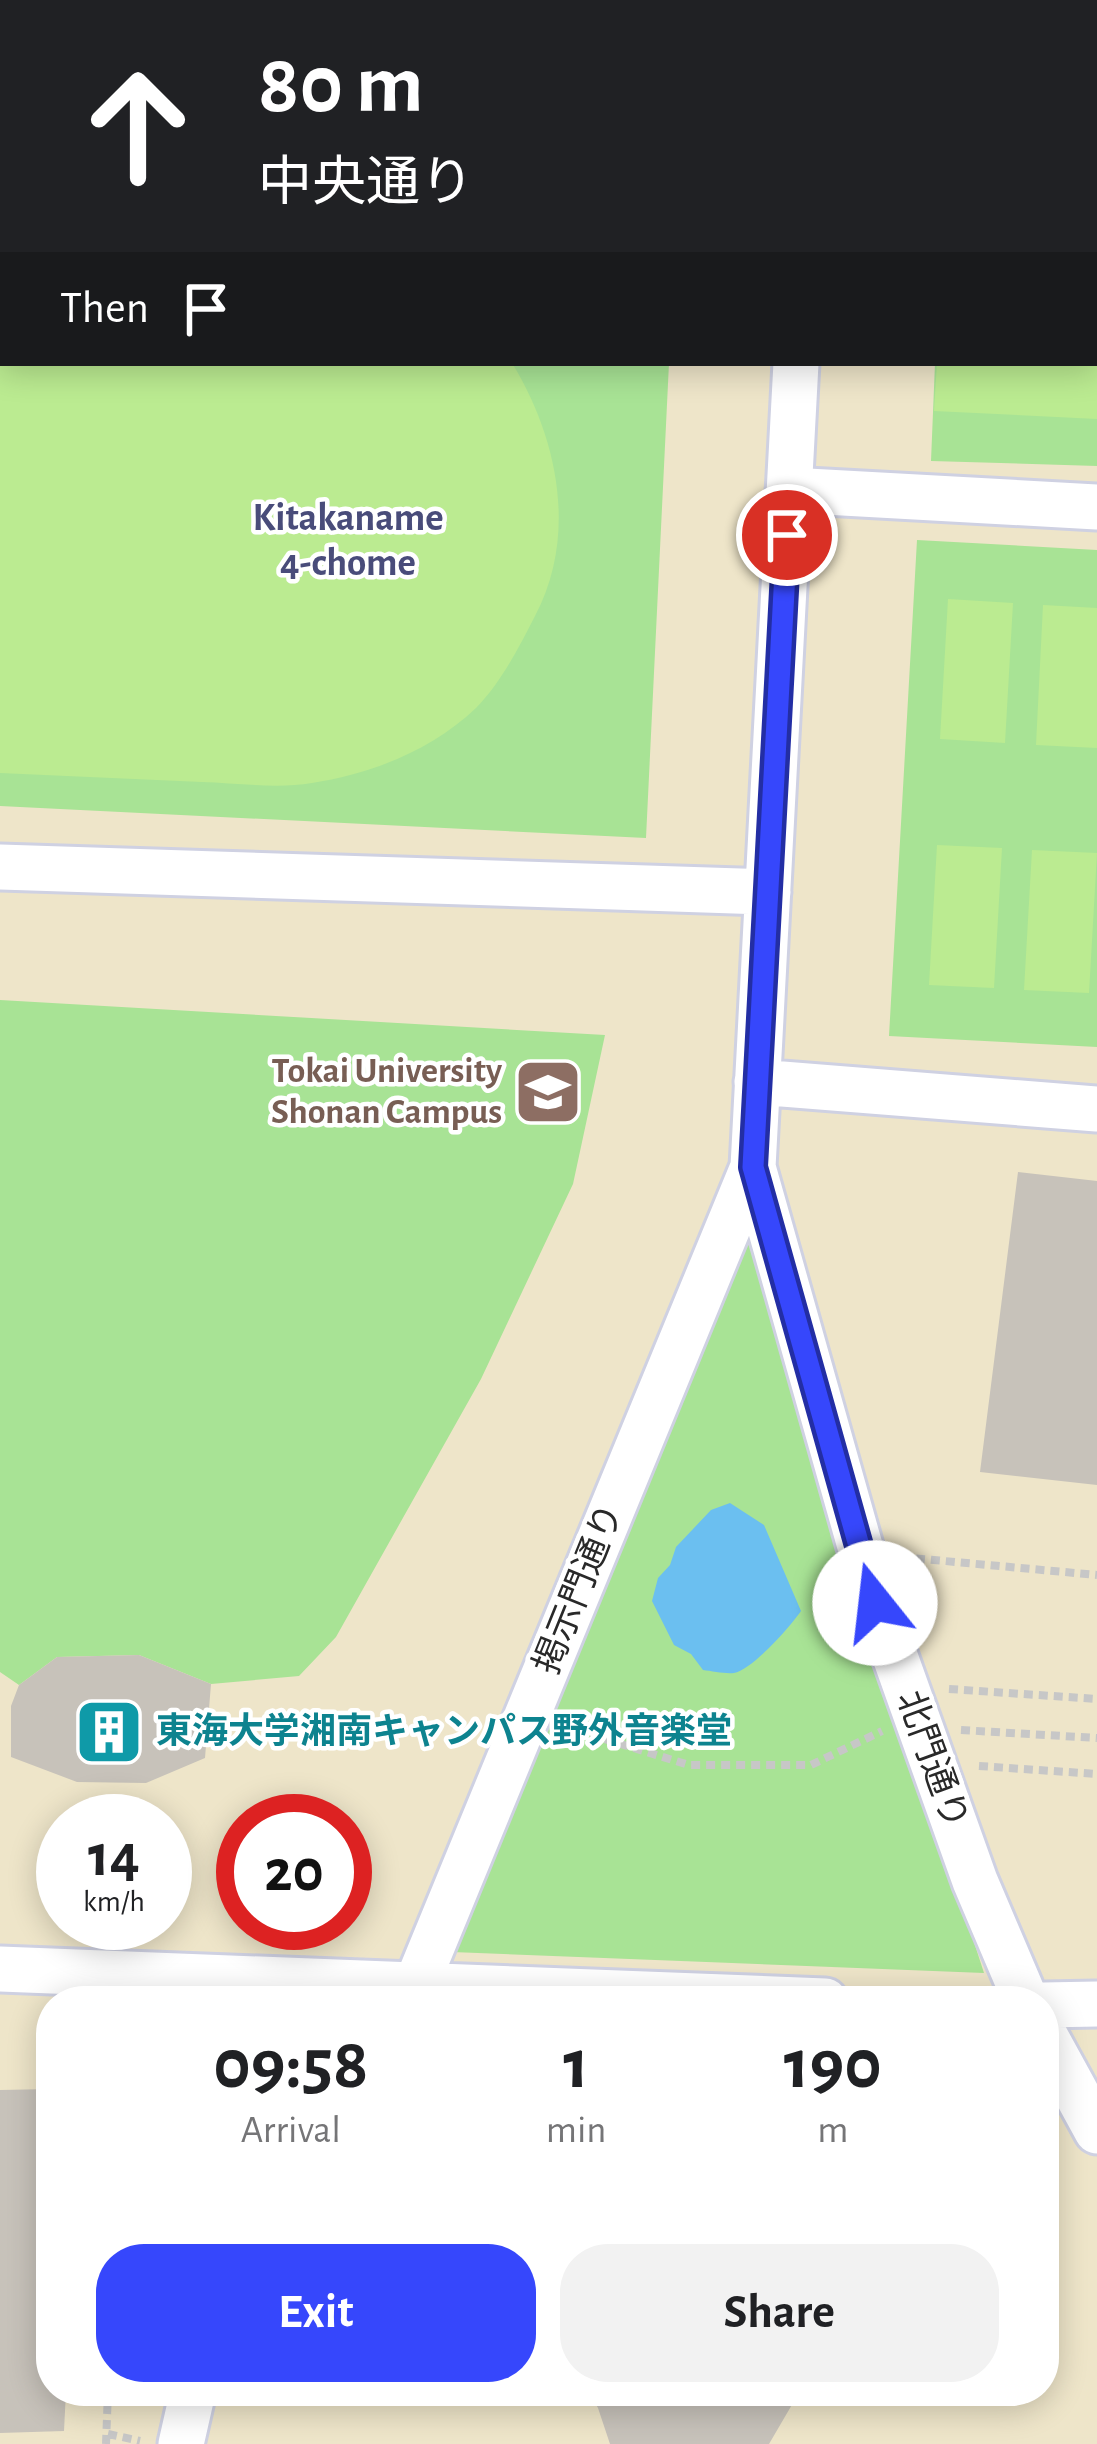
<!DOCTYPE html>
<meta charset="utf-8">
<style>
body{margin:0;font-family:"Alegreya Sans","Noto Sans JP",sans-serif;background:#f2f2f2;color:#202124;height:100vh;display:flex;flex-direction:column;font-size:45px;white-space:nowrap}
*{box-sizing:border-box;margin:0}
p{font-size:39px;color:#757577}
.icon{flex:none;width:66px;height:66px;fill:none;stroke:currentColor;stroke-width:2;stroke-linecap:round;stroke-linejoin:round}
.map{position:relative;flex:1;overflow:hidden}
.panel{position:absolute;left:36px;top:1986px;width:1023px;height:420px;display:flex;flex-direction:column;background:#fff;border-radius:48px;box-shadow:0 6px 30px #0003}
.panel>*{flex:none}
.top-card{position:absolute;left:0px;top:0px;width:1098px;height:366px;box-shadow:0 6px 30px #0003;background:#202124;color:#fff;overflow:hidden}
.speed{position:absolute;left:36px;top:1794px;display:flex;gap:24px;font-size:60px;font-weight:700;text-align:center}
.speed>*{display:grid;place-content:center;width:156px;height:156px;border-radius:50%;background:#fff;box-shadow:0 6px 30px #0003;line-height:1}
.speed small{font-size:30px;font-weight:400}
.speed .limit{border:18px solid #d22;background:#fff;color:#111}
.pin{position:absolute;display:grid;place-items:center;width:102px;height:102px;color:#fff;margin:-51px;border:6px solid #fff;border-radius:50%;box-shadow:0 3px 12px #0007}
.me{position:absolute;width:132px;margin:-66px;rotate:344deg;stroke-linejoin:round;filter:drop-shadow(0 0 9px #0008)}
.turn{display:flex;align-items:center;gap:42px;height:252px;padding:0 60px;font-size:54px}
.turn .icon{width:156px;height:156px;stroke-width:2.5}
.turn b{display:block;font-size:84px;line-height:102px}
.then{display:flex;align-items:center;height:114px;padding:0 60px;background:#0003;gap:24px;font-size:45px}
.eta{display:flex;justify-content:space-evenly;align-items:center;height:204px;text-align:center}
.eta b{font-size:72px;font-weight:600;line-height:84px}
.action{display:flex;gap:24px;margin-top:auto;padding:24px 60px}
.action a{flex:1;height:138px;border-radius:48px;background:#3647fc;color:#fff;font-size:48px;font-weight:600;line-height:138px;text-align:center}
.action a+a{background:#f2f2f2;color:#202124}
.map>svg:first-child{display:block}
.education{fill:#eee5c9;fill-rule:evenodd}
.green{fill:#a8e395}
.pitch{fill:#bbeb91}
.water{fill:#6bbff0}
.building{fill:#c7c2ba}
.lines{fill:none;stroke-linecap:round;stroke-linejoin:round}
.minor-casing{stroke:#cfd1e2;stroke-width:51}
.path{stroke:#c7c7c7;stroke-width:8;stroke-dasharray:9 6;stroke-linecap:butt}
.minor{stroke:#fff;stroke-width:45}
.route-casing{stroke:#232ea4;stroke-width:30}
.route{stroke:#3647fc;stroke-width:21}
.labels{text-anchor:middle;dominant-baseline:central;stroke-width:9;stroke-linejoin:round;paint-order:stroke}
.education-label{font-size:36px;font-weight:bold;fill:#785e54;stroke:#fff;text-anchor:end}
.street-label{font-size:36px;fill:#292929;stroke:#fff}
.culture-label{font-size:36px;font-weight:bold;fill:#0d838f;stroke:#fff;text-anchor:start}
.neighbourhood-label{font-size:39px;font-weight:bold;fill:#494c7a;stroke:#fff}
</style>
<div class="map">
<svg width="1097" height="2444" viewBox="0 0 1097 2444">
<rect width="100%" height="100%" fill="#ebe6da"/>
<!-- education -->
<path class="education" d="M0,0h1097v2444h-1097zM3,3h1092v360h-1092zM63,1821h102v102h-102zM243,1821h102v102h-102zM51,2001h993v390h-993z"/>
<!-- green -->
<path class="green" d="M949,0h148v466l-166,-5 4,-98h160v-360h-146z
M0,139l3,224h666l-23,475 -646,-32z
M917,540l180,10v497l-208,-11z
M0,1000l605,35 -32,149 -92,195 -145,258 -37,39 -88,8 -72,-29 -82,2 -38,28 -19,-13z
M744,1229l240,744 -532,-21z"/>
<!-- pitch -->
<path class="pitch" d="M956,0l141,1v418l-163,-8 3,-48h158v-360h-139z
M0,216l3,147h509c46,75 66,172 23,253 -16,31 -34,67 -59,92 -44,42 -105,66 -164,75 -35,6 -75,0 -110,-1 -68,-3 -135,-6 -202,-9z
M948,599l65,4 -8,140 -65,-4z
M1043,605l54,3v140l-61,-3z
M937,845l65,3 -8,140 -65,-3z
M1032,850l65,3 -8,140 -65,-3z"/>
<!-- water -->
<path class="water" d="M730,1503l34,22 37,86c-11,16 -49,59 -67,62 -9,1 -22,-2 -31,-3l-12,-16 -17,-9 -22,-44 6,-23 12,-13 6,-18 35,-37z"/>
<!-- building -->
<path class="building" d="M1018,1172l79,9v304l-117,-13z
M139,1655l72,29 -6,74 -59,25 -69,-1 -66,-25v-51l8,-21 38,-28z
M51,2089v302h15l-2,40 -64,2v-343z
M588,2391h212l-31,53h-159l-12,-36z"/>
<g class="lines">
<defs>
<path id="minor" d="M816,3v-3
M796,363l-43,804 123,436 99,278 51,120
M789,490l308,17
M0,867l768,25
M757,1082l340,27
M0,1969l825,32
M393,2001l24,-18 336,-816
M1044,2005l53,-1
M1044,2034l53,97
M181,2444l12,-53"/>
</defs>
<!-- minor casing -->
<use href="#minor" class="minor-casing"/>
<!-- path -->
<path class="path" d="M901,1557l196,18
M949,1689l148,10
M562,1726l127,39h122l71,-34
M961,1730l136,8
M979,1766l118,8
M108,2434l32,7
M106,2444l2,-53"/>
<!-- minor -->
<use href="#minor" class="minor"/>
</g>
<g class="lines">
<defs>
<path id="route" d="M787,535l-34,632 122,436"/>
</defs>
<!-- route casing -->
<use href="#route" class="route-casing"/>
<!-- route -->
<use href="#route" class="route"/>
</g>
<!-- icons -->
<defs>
<symbol id="university-square" viewBox="-11 -11 22 22"><rect x="-9" y="-9" width="18" height="18" rx="4" fill="#8d6e63" stroke="#fff"/><path d="M0-5L7-2L0 1L-7-2ZM-4 1L0 2.5L4 1V4Q0 6-4 4Z" fill="#fff"/></symbol>
<symbol id="building-square" viewBox="-11 -11 22 22"><rect x="-9" y="-9" width="18" height="18" rx="4" fill="#0f9aa8" stroke="#fff"/><path d="M-4-6H4V6H1V3H-1V6H-4ZM-2.5-4.3h1.7v1.8h-1.7ZM.8-4.3h1.7v1.8H.8ZM-2.5-1h1.7V.8h-1.7ZM.8-1h1.7V.8H.8Z" fill="#fff"/></symbol>
</defs>
<g fill-rule="evenodd">
<use href="#university-square" x="510" y="1054" width="76" height="76"/>
<use href="#building-square" x="71" y="1694" width="76" height="76"/>
</g>
<g class="labels">
<!-- education labels -->
<g class="education-label">
<text x="502" y="1071">Tokai University<tspan x="502" dy="41">Shonan Campus</tspan></text>
</g>
<!-- street labels -->
<g class="street-label">
<text transform="translate(579 1589) rotate(-68)">掲示門通り</text>
<text transform="translate(932 1760) rotate(70)">北門通り</text>
</g>
<!-- culture labels -->
<g class="culture-label">
<text x="156" y="1732">東海大学湘南キャンパス野外音楽堂</text>
</g>
<!-- neighbourhood labels -->
<g class="neighbourhood-label">
<text x="348" y="518">Kitakaname<tspan x="348" dy="45">4-chome</tspan></text>
</g>
</g>
</svg>
<div class="speed"><div>14<small>km/h</small></div><div class="limit">20</div></div>
<div class="pin" style="left:787px;top:535px;background:#d93025"><svg class="icon" aria-label="arrive" viewBox="0 0 24 24"><path d="M6 21V4h12l-3 4 3 4H6"/></svg></div>
<svg class="me" style="left:875px;top:1603px" viewBox="-20 -20 40 40"><circle r="19" fill="#fff"/><path d="M0-13L10 11 0 6-10 11z" fill="#3647fc"/></svg>
<div class="top-card">
<div class="turn"><svg class="icon" aria-label="ahead" viewBox="0 0 24 24"><path d="M12 20V5M6 11l6-6 6 6"/></svg><div><b>80 m</b>中央通り</div></div>
<div class="then">Then<svg class="icon" aria-label="arrive" viewBox="0 0 24 24"><path d="M6 21V4h12l-3 4 3 4H6"/></svg></div>
</div>
<section class="panel">
<div class="eta">
<div><b>09:58</b><p>Arrival</p></div>
<div><b>1</b><p>min</p></div>
<div><b>190</b><p>m</p></div>
</div>
<div class="action"><a>Exit</a><a>Share</a></div>
</section>
</div>
